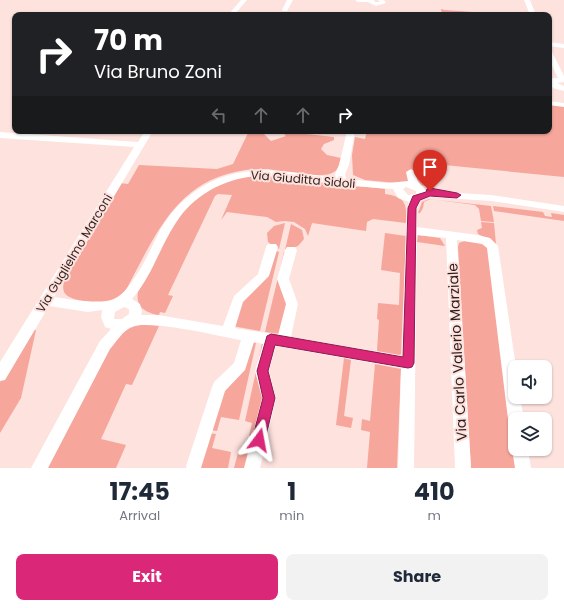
<!DOCTYPE html>
<style>
body{margin:0;font-family:Poppins,sans-serif;background:#f2f2f3;color:#1f2937;height:100vh;display:flex;flex-direction:column;font-size:15px;white-space:nowrap}
*{box-sizing:border-box;margin:0}
p{font-size:13px;color:#747a83}
.icon{flex:none;width:22px;height:22px;fill:none;stroke:currentColor;stroke-width:2;stroke-linecap:round;stroke-linejoin:round}
.map{position:relative;height:468px;overflow:hidden}
.sheet{display:flex;flex-direction:column;background:#fff;flex:1}
.sheet>*{flex:none}
.banner{position:absolute;left:12px;top:12px;width:540px;height:122px;border-radius:8px;box-shadow:0 1px 3px #0004;background:#202124;color:#fff;overflow:hidden}
.tools{position:absolute;left:508px;top:360px;display:grid;gap:8px}
.tools a{display:grid;place-items:center;width:44px;height:44px;border-radius:8px;background:#fff;box-shadow:0 1px 3px #0004;font-size:20px}
.pin{position:absolute;display:grid;place-items:center;width:34px;height:34px;color:#fff;margin:-41px -17px;border-radius:50% 50% 50% 0;rotate:-45deg;box-shadow:0 0 4px #0007}
.pin .icon{rotate:45deg}
.me{position:absolute;width:44px;margin:-22px;rotate:13deg;stroke-linejoin:round;filter:drop-shadow(0 0 3px #0008)}
.turn{display:flex;align-items:center;gap:14px;height:84px;padding:0 16px;font-size:18px}
.turn .icon{width:52px;height:52px;stroke-width:2.5}
.turn b{display:block;font-size:28px;line-height:34px}
.lanes{display:flex;align-items:center;height:38px;padding:0 16px;background:#0003;justify-content:center;gap:20px;direction:ltr}
.lanes .off{opacity:.35}
.eta{display:flex;justify-content:space-evenly;align-items:center;height:68px;text-align:center}
.eta b{font-size:24px;font-weight:700;line-height:28px}
.button{display:flex;gap:8px;margin-top:auto;padding:8px 16px}
.button a{flex:1;height:46px;border-radius:8px;background:#db2777;color:#fff;font-size:16px;font-weight:700;line-height:46px;text-align:center}
.button a+a{background:#f2f2f3;color:#1f2937}
.map>svg:first-child{display:block}
.green{fill:#f6a69b}
.lines{fill:none;stroke-linecap:round;stroke-linejoin:round}
.minor{fill:#fff;fill-rule:evenodd}
.route{fill:#db2777;stroke:#8e194d}
.labels{text-anchor:middle;dominant-baseline:central;stroke-width:4;stroke-linejoin:round;paint-order:stroke}
.street-label{font-size:12px;fill:#2e1e1b;stroke:#fde2de}
.near-street-label{font-size:14px;fill:#2e1e1b;stroke:#fde2de}
</style>
<div class="map">
<svg width="564" height="468" viewBox="0 0 564 468">
<rect width="100%" height="100%" fill="#fde2de"/>
<!-- green -->
<path class="green" d="M441,9l4,1 69,5h-72z
M549,105l15,1v71l-140,-14 3,23 -62,-6 -12,-5 -1,-20 3,-18 10,2 2,-8h182z
M249,131h17l-4,1 9,9 15,-5 -3,-3 5,-1 46,5v3l-10,4 -3,5 6,6 14,3c-2,7 -2,12 -9,15 -12,6 -49,-2 -64,-4 -11,0 -22,0 -33,3 -61,13 -82,68 -108,116 -4,6 -11,11 -18,13 -9,3 -40,1 -45,-9 -2,-6 0,-10 2,-15l53,-94 9,1 11,-19 78,4 16,-5z
M264,175l121,14v5c21,3 22,10 21,29l-33,-4 -6,3 -1,9 -54,-8 -4,13 -3,-7 -11,-7 -10,-1 -8,1 -9,-5 -40,-5 -6,8 11,-25 -14,-1 -3,2 -47,99 5,1 -8,17 -5,-1 -1,3c-13,-2 -24,-8 -21,-23l30,-58 18,-26 20,-17 30,-13z
M429,199l62,7 3,16 -13,-1 -2,-12 -4,-4 -45,-6 -6,3 -1,6 -3,5h-2l4,-11z
M493,206l50,6 2,4 7,1 -1,-4 13,2v6l-70,-10z
M481,222l13,1 2,21 -18,-10 -1,-4 5,-2z
M285,223l-6,26 -7,-4 -4,-3 -1,-9 7,-7z
M291,224l11,6 2,9 -6,7 -13,4z
M385,233l21,3 -5,118 -1,1 -23,-4 2,-31 -2,-1 1,-16 21,2 1,-32 -19,-3z
M418,235l22,3 5,8 -28,-4z
M467,240c10,1 18,2 23,12l27,216h-46l-13,-221 1,-4z
M274,250l5,2 -19,79 -28,-5 9,-26z
M284,252h3l1,53 -7,29 -16,-2z
M147,324l12,2 -27,59 -6,-1 -25,55 25,6 -10,23h-70l62,-119h2c9,-16 19,-24 37,-25z
M31,329l5,1 -15,68 -21,35v-51z
M250,342l6,1 -17,77 -18,-3 -4,14 -7,-1 13,-41z
M262,344h4l-1,53 -10,40 -6,-1 3,-13 -7,-2z
M344,358l7,2 -7,56 9,2 -2,10 -15,-3z
M375,364l26,5 -4,99h-30l3,-36 -9,-2 1,-11 8,2z
M209,433l7,1 -4,14 19,4 -3,16h-30z
M248,440l6,1 -6,27h-14l4,-15 6,1z"/>
<g class="lines">
<!-- minor -->
<path class="minor" d="M241,0h6l-13,15h-6z
M287,0h6l-6,11h-4l-1,-1z
M355,0h19l1,2h5l-2,-2h6l2,3 -10,3 -8,-4h-10z
M524,0h6l6,15h-6z
M549,42l15,2v4l-15,-2z
M549,50l3,2 12,24v6l-7,1 7,3v5l-11,-3 -4,-6 4,-4h5l-9,-19z
M549,101l15,2v4l-15,-2z
M145,131h8l-99,166c15,2 46,8 60,2 8,-3 15,-13 19,-19 11,-15 18,-32 26,-48 16,-29 42,-50 74,-58 34,-8 69,0 103,4l-1,-4 4,-9 8,-34h8l-6,34 -4,9 1,5 42,4 20,-2 -2,-9 5,-3 5,3c0,12 6,11 10,19l65,4 73,11v6l-73,-11 -61,-4 -9,3 -4,9v18l61,8 12,3 8,8 18,121 -1,30h5l4,22h-9v7l-4,-2 -3,-5 -21,-171 -5,-4 -25,-4 14,228h-16l-9,-230 -29,-3 -3,233h-16l3,-100 -125,-22 -7,25 7,27 -16,70h-16l18,-70 -7,-27 8,-27 -9,-2 -9,28 -20,21 -24,77h-14l-1,-2 26,-79 2,-5 20,-19 7,-23c-22,-4 -92,-21 -110,-13 -8,4 -15,15 -21,22l-62,119h-17l69,-127 11,-12 -6,-2 -4,-10 1,-7 -14,2 -39,-6 -44,74 -5,1v-19l134,-215 -134,-9v-6l138,10zM266,176l86,10 41,3 5,9 11,4 -2,7 -1,21 -4,126 -111,-19 7,-33 -9,-25 8,-29 -2,-3h-8l-2,3 -8,29 9,25 -8,31 -43,-7 8,-26 26,-26 9,-29 -2,-3h-8l-2,3 -8,27 -24,22 -11,30 -65,-11h-17l1,-3 -2,-8 -8,-5c20,-23 27,-50 43,-75 19,-31 55,-49 91,-48zM406,187l10,4v3l-8,1 -5,-6zM124,307l5,2v5l-7,5h-8l1,-7z
M514,443l1,6h13l3,19h-16l-3,-19z"/>
</g>
<!-- route -->
<path class="route" d="M430,188l27,5 4,2 -4,3 -27,-2 -10,4 -4,8 -2,155 -2,4 -4,1 -133,-23 -7,26 7,27 -11,46 -5,2 -5,-2 -2,-4 11,-42 -6,-27 10,-35 4,-2 132,23 5,-149 5,-12 13,-4 1,-3z"/>
<g class="labels">
<!-- street labels -->
<g class="street-label">
<text transform="translate(303 179) rotate(5)">Via Giuditta Sidoli</text>
<text transform="translate(74 253) rotate(-59)">Via Guglielmo Marconi</text>
</g>
<!-- near-street labels -->
<g class="near-street-label">
<text transform="translate(457 352) rotate(-93)">Via Carlo Valerio Marziale</text>
</g>
</g>
</svg>
<div class="tools">
<a><svg class="icon" aria-label="sound" viewBox="0 0 24 24"><path d="M4 9h4l5-4v14l-5-4H4zM17 9q2 3 0 6"/></svg></a>
<a><svg class="icon" aria-label="layers" viewBox="0 0 24 24"><path d="M12 4l9 5-9 5-9-5zM3 14l9 5 9-5"/></svg></a>
</div>
<div class="pin" style="left:430px;top:191px;background:#d93025"><svg class="icon" aria-label="arrive" viewBox="0 0 24 24"><path d="M6 21V4h12l-3 4 3 4H6"/></svg></div>
<svg class="me" style="left:259px;top:440px" viewBox="-20 -20 40 40"><path d="M0-17L14 15 0 8-14 15z" fill="#db2777" stroke="#fff" stroke-width="4"/></svg>
<div class="banner">
<div class="turn"><svg class="icon" aria-label="right" viewBox="0 0 24 24"><path d="M7 20v-9h11M14 6l5 5-5 5"/></svg><div><b>70 m</b>Via Bruno Zoni</div></div>
<div class="lanes"><svg class="icon off" aria-label="left" viewBox="0 0 24 24"><path d="M17 20v-9H6M10 6l-5 5 5 5"/></svg><svg class="icon off" aria-label="ahead" viewBox="0 0 24 24"><path d="M12 20V5M6 11l6-6 6 6"/></svg><svg class="icon off" aria-label="ahead" viewBox="0 0 24 24"><path d="M12 20V5M6 11l6-6 6 6"/></svg><svg class="icon" aria-label="right" viewBox="0 0 24 24"><path d="M7 20v-9h11M14 6l5 5-5 5"/></svg></div>
</div>
</div>
<section class="sheet">
<div class="eta">
<div><b>17:45</b><p>Arrival</p></div>
<div><b>1</b><p>min</p></div>
<div><b>410</b><p>m</p></div>
</div>
<div class="button"><a>Exit</a><a>Share</a></div>
</section>
